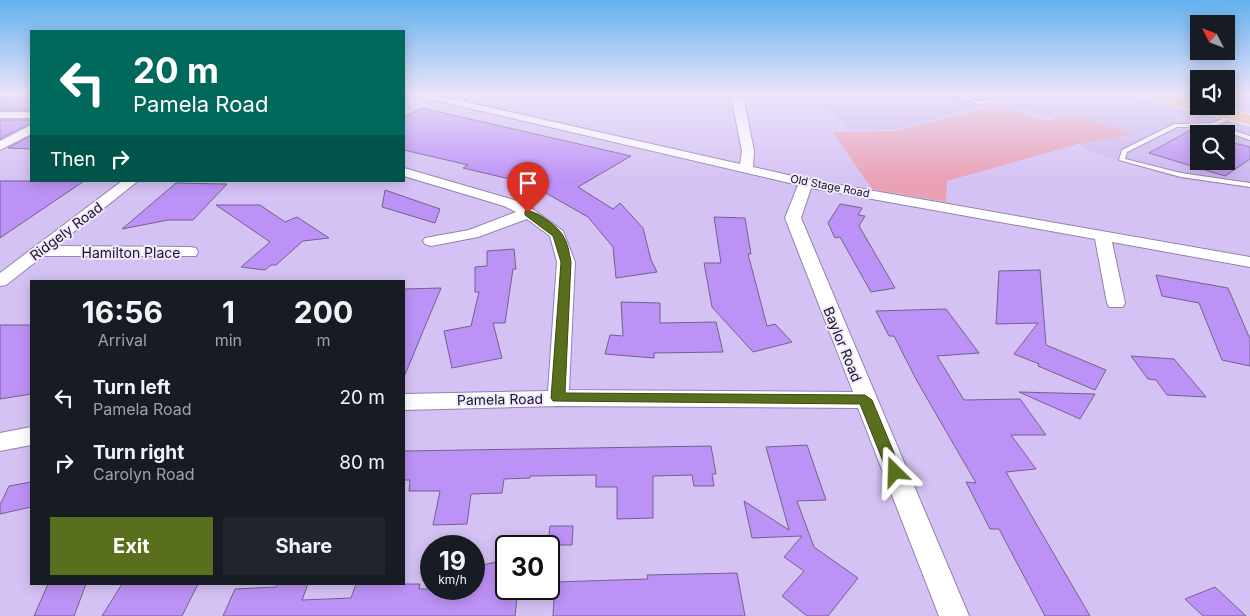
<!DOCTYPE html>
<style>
body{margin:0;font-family:Inter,sans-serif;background:#20242c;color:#f1f3f6;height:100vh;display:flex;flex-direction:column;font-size:19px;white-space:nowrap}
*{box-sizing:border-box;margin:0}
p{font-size:16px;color:#9ea1a6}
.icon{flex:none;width:28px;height:28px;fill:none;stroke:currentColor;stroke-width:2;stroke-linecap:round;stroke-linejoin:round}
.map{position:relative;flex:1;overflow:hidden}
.sheet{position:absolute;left:30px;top:280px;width:375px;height:305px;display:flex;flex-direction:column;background:#171b24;border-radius:0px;box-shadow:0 2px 12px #0003}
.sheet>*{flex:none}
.guide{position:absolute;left:30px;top:30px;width:375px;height:152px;border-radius:0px;box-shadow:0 2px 12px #0003;background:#00695c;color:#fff;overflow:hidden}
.needle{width:32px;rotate:312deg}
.buttons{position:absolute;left:1190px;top:15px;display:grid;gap:10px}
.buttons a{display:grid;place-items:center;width:45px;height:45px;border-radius:0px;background:#171b24;box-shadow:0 2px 12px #0003;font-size:25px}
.speed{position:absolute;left:420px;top:535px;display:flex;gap:10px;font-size:25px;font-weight:700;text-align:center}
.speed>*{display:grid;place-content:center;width:65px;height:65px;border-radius:50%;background:#171b24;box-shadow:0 2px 12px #0003;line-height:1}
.speed small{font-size:12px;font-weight:400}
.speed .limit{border:2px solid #111;border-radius:8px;background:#fff;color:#111}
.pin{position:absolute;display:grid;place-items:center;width:42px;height:42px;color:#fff;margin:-51px -21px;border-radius:50% 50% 50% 0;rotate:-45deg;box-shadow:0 0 5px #0007}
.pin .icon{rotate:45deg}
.me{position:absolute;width:55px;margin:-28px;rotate:338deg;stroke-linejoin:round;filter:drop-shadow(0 0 4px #0008)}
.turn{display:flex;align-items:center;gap:18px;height:105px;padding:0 20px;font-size:22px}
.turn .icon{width:65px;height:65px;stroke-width:2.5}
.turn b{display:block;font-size:35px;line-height:42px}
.then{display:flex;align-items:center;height:48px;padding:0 20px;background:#0003;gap:10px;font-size:19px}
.eta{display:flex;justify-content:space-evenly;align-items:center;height:85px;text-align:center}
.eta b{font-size:30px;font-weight:700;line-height:35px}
.action{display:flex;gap:10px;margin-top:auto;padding:10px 20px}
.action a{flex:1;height:58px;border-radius:0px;background:#5a6f1e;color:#fff;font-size:20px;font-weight:700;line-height:58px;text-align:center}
.action a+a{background:#20242c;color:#f1f3f6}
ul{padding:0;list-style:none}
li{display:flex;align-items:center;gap:15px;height:65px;padding:0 20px}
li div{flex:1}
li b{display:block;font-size:19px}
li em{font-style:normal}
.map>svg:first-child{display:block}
.built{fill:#ccb6ef;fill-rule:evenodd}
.green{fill:#eaa1b4}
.building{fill:#bd92f6;stroke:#73618e}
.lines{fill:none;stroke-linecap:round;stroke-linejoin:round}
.lane-casing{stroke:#9481b0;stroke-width:2}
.street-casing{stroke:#9481b0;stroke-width:2}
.primary-casing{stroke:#fff;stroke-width:2}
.lane{fill:#fff;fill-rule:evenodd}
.street{fill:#fff;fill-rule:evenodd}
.primary{fill:#f2be89;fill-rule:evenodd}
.route{fill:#5a6f1e;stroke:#3a4814}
.labels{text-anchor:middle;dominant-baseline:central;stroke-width:4;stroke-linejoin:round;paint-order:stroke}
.far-street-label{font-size:11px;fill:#1a1224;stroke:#f1e9fe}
.street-label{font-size:14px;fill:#1a1224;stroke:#f1e9fe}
</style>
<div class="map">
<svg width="1250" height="616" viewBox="0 0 1250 616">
<rect width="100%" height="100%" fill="#d5c2f4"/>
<!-- built -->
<path class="built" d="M817,94h162l18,6 -95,29 -53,1z
M982,94h147l121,31v62l-73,-9 -89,-27 -38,-34zM1199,134h27v27h-27z"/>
<!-- green -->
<path class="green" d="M995,106l52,15 27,-6 58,19 -54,10 -131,37 -1,21 -74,-13 -39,-57 64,-1z"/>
<!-- building -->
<path class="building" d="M25,94h6v16h-31v-13l19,1z
M422,108l209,48 -53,31 35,22 7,-6 23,25 8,32 6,12 -41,6 -3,-31 -25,-30 -56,-32 -2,1 -16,-6 -51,-12 5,-3 -64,-15v-33z
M0,120h31v3l-31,16z
M1189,131l11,3 -1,27h27v-20l24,6v12l-25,17 -76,-23z
M31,136v13l-23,-1z
M0,181h84l-84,57z
M176,183l51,1 -34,36h-25l-46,9z
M385,190l55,19 -5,14 -53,-16z
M840,204l22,4 -4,7 7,1 -6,10 36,62 -24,4 -31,-55 -5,1 -7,-15z
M216,205h44l25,17 12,-5 32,21 -26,3 -27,24h-5l-6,5 -24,-3 29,-25z
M714,217l31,1 6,36h-3l19,72 8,-2 17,18 -39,10 -41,-45 -8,-44h17z
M514,249l2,20h-3l-8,54h-12l9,35 -50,10 -8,-37 27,-5 8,-34h-4v-25l12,-1v-15z
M1040,270l6,75 60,25 -11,20 -57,-24 1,-2 -25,-10 24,-31 -42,1 3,-53z
M1156,275l72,13 22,51v27l-28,-6 -23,-57 -37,-7z
M441,288l-37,89v-88z
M621,302l39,1v20l56,-1 7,30 -69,1v5l-49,-4 5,-19 13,1z
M946,309l33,44 -42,3 27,44 56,-1 26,36h-35l25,34 -30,3 84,144h-45l-46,-87h-9l-24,-47 10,1 -59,-102 -23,-45h-5l-13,-25z
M0,325h31v69l-31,5z
M1131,356l43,3 32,38 -39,-2 -11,-15 -8,-1z
M1019,392l76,2 -15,25z
M807,445l19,55 -29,1 17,46 44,31 -30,38h-21l-25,-20 22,-25 -20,-14 18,-21 -50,2 -8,-37 45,29 -23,-83z
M711,446l5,28h-4l2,12h-20l-2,-11 -39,1v42l-36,1v-32h-21v-12l-66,1v2l-26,1 -2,14 -31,1 -4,30 -34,1 7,-34h-31l1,-11h-6v-29z
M31,482v25l-31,7v-9l9,-19z
M550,526h23l-1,19h-24z
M496,562h10v27h12l-3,27h-292l12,-27 41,-2 2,-3h30l-6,16 49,-2 5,-14h64l-1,5h55v-22z
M737,573l8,43h-192l2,-34 93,-3 -1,-4z
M48,584h38l-12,32h-40z
M122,584h76l-16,32h-80z
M1215,587l31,29h-43l-18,-17z"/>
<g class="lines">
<defs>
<path id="lane" d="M467,94h6l-16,10 -5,-1z
M953,94c11,0 19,7 28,7 8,1 21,-7 32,-7l-32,11z
M1231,115l5,1 -18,9 32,11v4l-38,-13h-35l-50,25 -2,7 56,14 69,10v4l-69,-10 -62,-17 3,-10 52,-26 38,-1z"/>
<path id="street" d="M409,94h21l310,70 2,-13 -10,-50 -3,-7h11l4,7 10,50 -1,16 53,12 444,78v10l-138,-25 13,61 -2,4h-14l-2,-4 -12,-64 -284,-51 -10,30 168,398h-30l-81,-208 -300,-2 -154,4v-16l144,-3 9,-129 -7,-26 -23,-17 -49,18 -47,9 -6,-2 -2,-3 2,-3 44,-8 47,-18 -12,-6 -100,-30v-8l110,32 20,10 29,21 12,31 -6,128 284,2 -68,-174 13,-33z
M0,112h31v6h-31z
M31,125v9l-31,16v-9z
M122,181h16l-82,65 134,1 6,1 2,4 -2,4h-153l-37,29 -6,1v-13z
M31,427v18l-31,6v-18z"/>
<path id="primary" d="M1140,94h28l31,8v4h17l34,9v10l-108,-28z"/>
</defs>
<!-- lane casing -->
<use href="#lane" class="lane-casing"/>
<!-- street casing -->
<use href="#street" class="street-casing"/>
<!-- primary casing -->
<use href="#primary" class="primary-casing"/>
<!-- lane -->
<use href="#lane" class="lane"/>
<!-- street -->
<use href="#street" class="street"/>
<!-- primary -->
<use href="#primary" class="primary"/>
</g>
<!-- sky -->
<linearGradient id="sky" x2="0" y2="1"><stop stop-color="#63b1ee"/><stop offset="0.52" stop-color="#ece4fa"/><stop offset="1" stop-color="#ece4fa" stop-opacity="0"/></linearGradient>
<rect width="1250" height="180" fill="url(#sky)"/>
<!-- route -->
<path class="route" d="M525,211c10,-2 32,15 37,23 6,9 7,18 9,28l-6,131 300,2 7,5 30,72 -2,4h-11l-29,-72 -307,-3 -2,-3 10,-136 -8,-26 -28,-21z"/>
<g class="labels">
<!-- far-street labels -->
<g class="far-street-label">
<text transform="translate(830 186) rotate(11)">Old Stage Road</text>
</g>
<!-- street labels -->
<g class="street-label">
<text transform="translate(66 231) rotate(-37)">Ridgely Road</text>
<text x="131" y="252">Hamilton Place</text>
<text transform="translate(843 344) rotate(68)">Baylor Road</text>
<text transform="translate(500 399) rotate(-1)">Pamela Road</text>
</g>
</g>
</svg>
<div class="buttons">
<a><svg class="needle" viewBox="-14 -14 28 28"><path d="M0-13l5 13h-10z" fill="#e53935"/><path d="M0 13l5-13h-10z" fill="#9ea1a6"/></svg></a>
<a><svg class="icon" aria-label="sound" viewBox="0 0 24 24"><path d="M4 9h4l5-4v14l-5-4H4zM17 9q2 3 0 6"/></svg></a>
<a><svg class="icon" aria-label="search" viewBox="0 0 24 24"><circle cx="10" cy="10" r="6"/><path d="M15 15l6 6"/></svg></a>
</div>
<div class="speed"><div>19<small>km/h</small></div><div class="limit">30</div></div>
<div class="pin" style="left:528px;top:213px;background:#d93025"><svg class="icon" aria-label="arrive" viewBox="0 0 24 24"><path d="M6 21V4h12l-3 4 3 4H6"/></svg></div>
<svg class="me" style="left:895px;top:472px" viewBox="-20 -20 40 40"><path d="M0-17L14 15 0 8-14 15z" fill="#5a6f1e" stroke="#fff" stroke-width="4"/></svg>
<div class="guide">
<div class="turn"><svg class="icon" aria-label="left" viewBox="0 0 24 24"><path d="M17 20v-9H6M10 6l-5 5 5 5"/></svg><div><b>20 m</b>Pamela Road</div></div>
<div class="then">Then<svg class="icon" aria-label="right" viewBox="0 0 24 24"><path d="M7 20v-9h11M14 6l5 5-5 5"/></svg></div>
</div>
<section class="sheet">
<div class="eta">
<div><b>16:56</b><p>Arrival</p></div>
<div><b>1</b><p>min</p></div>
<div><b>200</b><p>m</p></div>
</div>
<ul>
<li><svg class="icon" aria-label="left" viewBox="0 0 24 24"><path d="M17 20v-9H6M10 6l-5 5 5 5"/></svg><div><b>Turn left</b><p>Pamela Road</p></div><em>20 m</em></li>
<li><svg class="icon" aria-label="right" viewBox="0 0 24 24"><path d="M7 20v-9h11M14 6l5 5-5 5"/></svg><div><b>Turn right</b><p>Carolyn Road</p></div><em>80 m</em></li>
</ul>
<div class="action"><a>Exit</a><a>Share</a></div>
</section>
</div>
